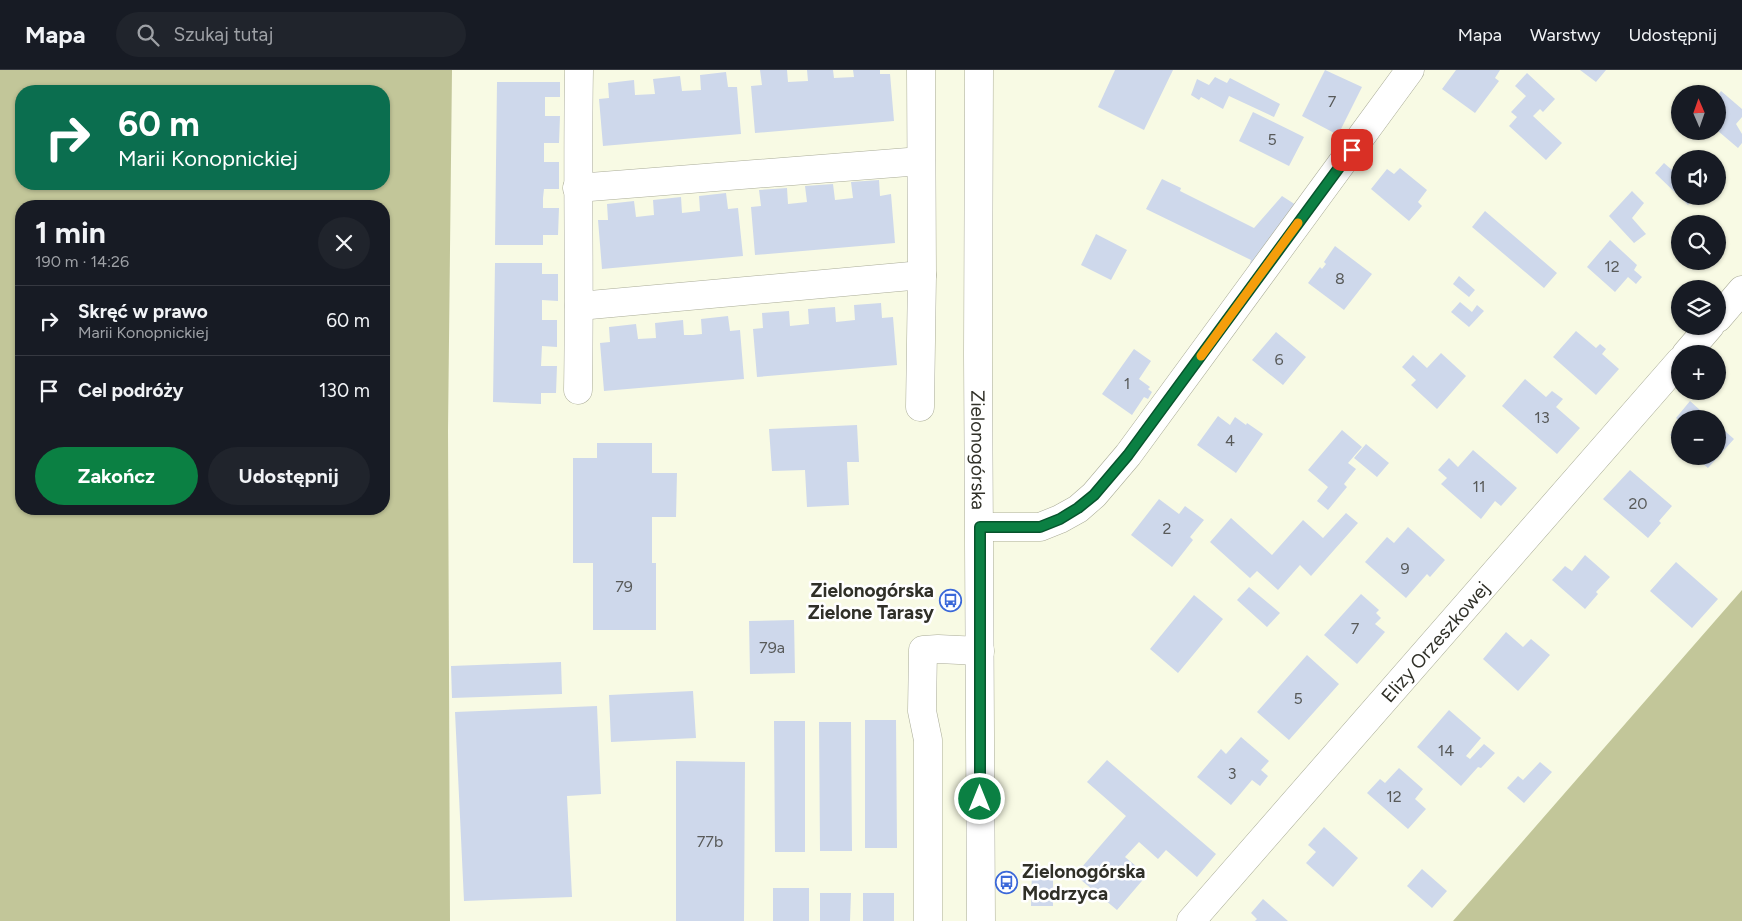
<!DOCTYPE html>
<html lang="pl">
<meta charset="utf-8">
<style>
body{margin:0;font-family:Figtree,sans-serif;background:#20242c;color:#f1f3f6;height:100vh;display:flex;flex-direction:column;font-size:19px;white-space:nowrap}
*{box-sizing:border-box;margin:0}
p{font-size:16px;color:#9ea1a6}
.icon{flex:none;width:28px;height:28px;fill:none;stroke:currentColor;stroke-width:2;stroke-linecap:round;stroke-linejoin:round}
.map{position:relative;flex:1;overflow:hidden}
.drawer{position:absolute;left:15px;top:130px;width:375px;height:315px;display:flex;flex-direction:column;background:#171b24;border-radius:20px;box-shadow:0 1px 4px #0004}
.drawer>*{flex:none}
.guide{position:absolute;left:15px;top:15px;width:375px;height:105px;border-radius:20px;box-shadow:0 1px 4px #0004;background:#0b6e4f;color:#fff;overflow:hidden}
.needle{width:32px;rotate:358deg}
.buttons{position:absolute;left:1671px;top:15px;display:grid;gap:10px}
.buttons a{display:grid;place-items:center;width:55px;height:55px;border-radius:50%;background:#171b24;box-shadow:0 1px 4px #0004;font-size:25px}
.pin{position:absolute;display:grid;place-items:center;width:42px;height:42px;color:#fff;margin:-21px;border-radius:10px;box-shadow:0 2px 8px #0006}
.me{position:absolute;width:55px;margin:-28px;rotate:0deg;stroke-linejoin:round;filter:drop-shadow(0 0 4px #0008)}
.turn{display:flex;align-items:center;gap:18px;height:105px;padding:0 20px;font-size:22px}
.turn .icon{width:65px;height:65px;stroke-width:2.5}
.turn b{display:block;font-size:35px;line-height:42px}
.round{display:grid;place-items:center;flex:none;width:52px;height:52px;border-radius:26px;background:#20242c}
.head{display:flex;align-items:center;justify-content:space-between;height:85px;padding:0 20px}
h1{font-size:30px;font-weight:700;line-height:38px}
.action{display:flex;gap:10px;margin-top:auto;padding:10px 20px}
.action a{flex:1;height:58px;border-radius:30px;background:#0b8043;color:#fff;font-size:20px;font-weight:700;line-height:58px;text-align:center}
.action a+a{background:#20242c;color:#f1f3f6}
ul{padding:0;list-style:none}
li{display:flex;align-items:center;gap:15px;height:70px;padding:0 20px;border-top:1px solid #363941}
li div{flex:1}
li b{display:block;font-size:19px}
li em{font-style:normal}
header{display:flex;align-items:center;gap:30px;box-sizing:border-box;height:70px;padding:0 25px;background:#171b24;border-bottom:1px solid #363941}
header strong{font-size:24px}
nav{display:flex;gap:28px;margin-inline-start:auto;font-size:18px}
.search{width:350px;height:45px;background:#20242c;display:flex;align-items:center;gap:12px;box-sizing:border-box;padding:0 18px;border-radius:28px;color:#9ea1a6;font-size:19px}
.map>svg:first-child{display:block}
.forest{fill:#c2c699;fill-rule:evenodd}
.building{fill:#ced8eb}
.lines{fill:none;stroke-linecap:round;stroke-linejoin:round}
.minor-casing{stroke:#aaac98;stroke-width:29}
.minor{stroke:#fff;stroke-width:28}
.route-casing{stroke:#07532c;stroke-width:12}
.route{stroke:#0b8043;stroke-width:9}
.slow{stroke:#f59e0b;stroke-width:9}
.labels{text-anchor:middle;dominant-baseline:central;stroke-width:5;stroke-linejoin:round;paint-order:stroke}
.number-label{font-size:16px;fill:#585a59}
.street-label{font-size:19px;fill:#303028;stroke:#fff}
.poi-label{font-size:19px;font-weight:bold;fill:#303028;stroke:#fff;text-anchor:end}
</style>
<header>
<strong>Mapa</strong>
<div class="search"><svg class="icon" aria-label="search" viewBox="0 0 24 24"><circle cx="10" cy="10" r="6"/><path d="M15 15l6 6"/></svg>Szukaj tutaj</div>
<nav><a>Mapa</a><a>Warstwy</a><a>Udostępnij</a></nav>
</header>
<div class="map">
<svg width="1742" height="851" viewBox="0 0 1742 851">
<rect width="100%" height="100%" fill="#f8fae4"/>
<!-- forest -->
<path class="forest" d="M0,0h452l-4,360 2,491h-450zM21,21h363v93h-363zM21,136h363v303h-363z
M1742,520v331h-289z"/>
<!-- building -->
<path class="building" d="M760,0h27l1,12 20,-1 -1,-11h26l1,8 20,-1 -1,-7h27v4h10l4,47 -139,12 -4,-47 11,-1z
M1115,0h58l-29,60 -46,-23z
M1325,0l37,17 -24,48 -36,-19z
M1456,0h44l-5,8 4,3 -24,32 -33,-24z
M1580,0h26l-10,12z
M726,2l2,15h9l4,47 -138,12 -4,-47 10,-1 -1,-15 26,-3 1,15 20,-1 -2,-15 27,-3 2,15 19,-1 -1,-15z
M1527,3l28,26 -12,13 -3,-3 -7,7 29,27 -16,17 -37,-34 8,-9 -6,-5 15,-16 -11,-10z
M1215,7l12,6 3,-5 50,26 -6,13 -45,-21 -6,13 -22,-12 -2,3 -8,-5 6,-16 12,6z
M497,12h63v15h-15v19h15l-1,27h-15v19h15v27h-15l-1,9v10h16l-1,27h-15v10h-48z
M1721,21l21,18v8l-6,7 6,10v9l-4,5 -20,-17v-36z
M1253,42l51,25 -15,29 -50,-25z
M1680,90v36h16l-8,9 -33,-32 9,-10 8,7z
M1400,98l27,22 -9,12 4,4 -13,15 -38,-32 16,-20 7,5z
M1162,109l19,9 -1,3 74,37 28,-32 14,9 -42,59 -4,-1 1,-3 -105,-51z
M879,110l1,16 11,-2 4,49 -140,12 -4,-48 10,-1 -2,-16 28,-2 1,16 19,-2 -2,-16 28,-2 2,16 18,-2 -2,-16z
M1632,121l12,12 -12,15 14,16 -12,9 -25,-27z
M726,123l2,16 10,-1 5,48 -141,13 -4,-49h10l-1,-16 27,-3 2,16 18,-2 -1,-15 28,-3 1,16 18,-2 -1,-15z
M1485,141l72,62 -13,15 -72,-61z
M1096,164l31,16 -16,30 -30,-15z
M1610,170l27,25 -3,5 8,7 -6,7 -8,-7 -13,15 -28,-25z
M1335,176l37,28 -28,36 -36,-27 12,-16 2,2 4,-5 -2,-2z
M495,193h47v11h16v27l-16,-1v20h15v27l-15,-1 -1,20h16l-1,27h-15v11l-48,-2z
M1459,206l16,14 -6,7 -16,-13z
M1460,232l12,10 5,-7 7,6 -15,16 -18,-15z
M881,233l1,15 11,-1 4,48 -140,12 -4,-48 10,-1 -1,-15 27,-2 1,15 19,-2 -1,-15 27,-2 1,15 19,-2 -1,-15z
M728,246l2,15 10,-1 4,49 -140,12 -4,-48 10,-1 -1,-15 27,-3 2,15 18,-1 -1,-15 28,-3 1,15h9l9,-1 -1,-15z
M1576,261l20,17 4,-4 6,5 -4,5 17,15 -23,26 -43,-38z
M1276,262l30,25 -23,28 -31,-25z
M1134,279l17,12 -12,18 11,8 -2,2 4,3 -4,7 -4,-2 -12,18 -30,-21z
M1441,283l25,23 -29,33 -26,-24 5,-5 -14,-13 11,-12 14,13z
M1525,309l21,18 6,-6 11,8 -7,8 24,21 -23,26 -55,-48z
M1690,331l20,18h-30v2l-4,-3z
M1218,346l12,9 5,-8 11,8 1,-2 16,11 -27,39 -39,-28z
M1680,353v21l-10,-9z
M857,355l2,37h-12l2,43 -42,2 -2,-37 -33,1 -3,-42z
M1718,355l16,14 -26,29 -14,-12h24z
M1342,360l20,17 -14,16 8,6 -12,15 3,3 -19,23 -11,-9 11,-14 -20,-17z
M597,373h55v30h25l-1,44h-24v46h4v67h-63v-67h-20v-105h24z
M1366,374l23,19 -12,14 -23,-19z
M1473,380l44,38 -16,18 -6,-5 -14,18 -40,-35 6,-6 -9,-8 11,-12 9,9z
M1630,400l42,36 -13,15 2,2 -13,15 -45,-39z
M1159,429l20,15 6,-8 19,14 -14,17 3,3 -21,27 -41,-32z
M1346,443l12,10 -47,53 -11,-11 -22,25 -21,-19 -7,7 -40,-36 21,-24 41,37 31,-35 20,18z
M1408,457l37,33 -15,17 -3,-3 -21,24 -41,-36 22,-25 7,6z
M1585,485l25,22 -14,15 2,2 -13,15 -33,-29 13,-14 7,5z
M1676,492l42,37 -26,29 -42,-37z
M1249,517l31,26 -13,14 -30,-27z
M1361,524l18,16 -3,3 5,5 -6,6 10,8 -28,32 -33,-29z
M1194,525l29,24 -45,54 -28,-24z
M794,550l1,53 -45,1 -1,-53z
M1506,562l17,15 8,-8 19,16 -32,36 -35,-32z
M1307,585l32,29 -50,56 -32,-28z
M561,592l1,32 -110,4 -1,-32z
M693,621l3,47 -85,4 -2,-47z
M597,636l4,88 -34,2 5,101 -108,4 -9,-189z
M1449,640l32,28 -15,18 4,3 14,-15 11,9 -14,15 -3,-1 -17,19 -44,-39z
M865,650h31l1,128h-32z
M774,651h31v131h-30z
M819,652h32l1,129h-32z
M1241,667l28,24 -8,9 7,6 -8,10 -8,-6 -21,25 -34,-28 24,-28 5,5z
M1107,690l109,94 -19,23 -31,-27 -8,9 -19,-17 -14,15 22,18 -30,35 -42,-35 51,-59 -39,-34z
M676,691l69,1 -1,159h-68z
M1540,692l12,10 -28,31 -17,-15 11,-12 5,4z
M1399,698l24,21 -8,10 11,10 -18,20 -41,-36 13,-14 5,4z
M1324,757l34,31 -25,29 -27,-24 10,-11 -8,-7z
M1032,799h21v37h-22z
M1422,799l25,22 -15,17 -25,-22z
M773,818h36v33h-36z
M820,823h31l-1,28h-30z
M863,823h31v28h-31z
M1263,829l25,22h-33l2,-2 -6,-6z"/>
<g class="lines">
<defs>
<g id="minor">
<path id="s1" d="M979,0l-1,285 3,566"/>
<path d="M577,118l344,-27"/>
<path d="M579,236l343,-31"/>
<path d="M1718,248l24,-28"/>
<path d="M1686,284l24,-28"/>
<path d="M578,320c2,-107 -1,-213 1,-320"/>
<path d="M920,337l2,-132 -1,-205"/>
<path d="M980,457h60l20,-8 18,-10 16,-14 34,-40 282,-385"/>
<path d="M928,851v-181l-6,-29 1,-61 15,-1 42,2"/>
<path id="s2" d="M1191,851l489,-560"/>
</g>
</defs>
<!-- minor casing -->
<use href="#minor" class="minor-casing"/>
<!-- minor -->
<use href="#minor" class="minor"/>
</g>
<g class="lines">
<defs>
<path id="route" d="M980,729v-272h60l20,-8 18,-11 16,-13 34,-40 224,-305"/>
</defs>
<!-- route casing -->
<use href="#route" class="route-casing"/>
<!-- route -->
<use href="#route" class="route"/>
<!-- slow -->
<path class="slow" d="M1201,286l97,-133"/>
</g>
<!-- icons -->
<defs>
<symbol id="bus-ring" viewBox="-11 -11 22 22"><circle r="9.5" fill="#fff" stroke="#3b68d9" stroke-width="1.5"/><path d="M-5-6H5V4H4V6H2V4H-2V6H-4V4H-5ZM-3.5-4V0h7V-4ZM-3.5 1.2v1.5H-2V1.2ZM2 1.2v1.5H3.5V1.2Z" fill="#3b68d9"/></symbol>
</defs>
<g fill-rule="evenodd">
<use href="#bus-ring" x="938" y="518" width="25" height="25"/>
<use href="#bus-ring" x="994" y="800" width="25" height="25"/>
</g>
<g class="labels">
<!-- number labels -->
<g class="number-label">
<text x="1332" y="31">7</text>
<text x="1272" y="69">5</text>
<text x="1612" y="196">12</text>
<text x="1340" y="208">8</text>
<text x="1279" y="289">6</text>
<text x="1127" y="313">1</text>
<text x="1542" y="347">13</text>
<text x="1230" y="370">4</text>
<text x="1479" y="416">11</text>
<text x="1638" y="433">20</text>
<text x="1167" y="458">2</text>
<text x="1405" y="498">9</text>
<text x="624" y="516">79</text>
<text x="1355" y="558">7</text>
<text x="772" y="577">79a</text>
<text x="1298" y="628">5</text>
<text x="1446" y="680">14</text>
<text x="1232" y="703">3</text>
<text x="1394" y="726">12</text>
<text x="710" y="771">77b</text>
</g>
<!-- street labels -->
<g class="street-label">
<text stroke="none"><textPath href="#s1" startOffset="380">Zielonogórska</textPath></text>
<text stroke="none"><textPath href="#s2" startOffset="371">Elizy Orzeszkowej</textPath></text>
</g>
<!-- poi labels -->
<g class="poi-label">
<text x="934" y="520">Zielonogórska<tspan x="934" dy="22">Zielone Tarasy</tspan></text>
<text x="1022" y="801" text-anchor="start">Zielonogórska<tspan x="1022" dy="22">Modrzyca</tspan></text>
</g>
</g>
</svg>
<div class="buttons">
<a><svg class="needle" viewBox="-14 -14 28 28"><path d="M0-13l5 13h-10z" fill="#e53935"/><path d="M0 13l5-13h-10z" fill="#9ea1a6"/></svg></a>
<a><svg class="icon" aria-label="sound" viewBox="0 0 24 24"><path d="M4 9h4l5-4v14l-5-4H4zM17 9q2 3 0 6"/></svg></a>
<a><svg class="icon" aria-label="search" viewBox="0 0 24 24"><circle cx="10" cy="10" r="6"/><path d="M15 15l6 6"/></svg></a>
<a><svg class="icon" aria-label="layers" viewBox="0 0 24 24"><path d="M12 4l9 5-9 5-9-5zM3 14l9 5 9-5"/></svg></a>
<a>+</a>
<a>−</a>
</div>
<div class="pin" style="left:1352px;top:80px;background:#d93025"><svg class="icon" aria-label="arrive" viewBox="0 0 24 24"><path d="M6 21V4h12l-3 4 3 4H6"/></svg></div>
<svg class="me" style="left:980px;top:729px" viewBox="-20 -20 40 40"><circle r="17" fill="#0b8043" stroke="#fff" stroke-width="3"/><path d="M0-11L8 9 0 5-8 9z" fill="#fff"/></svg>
<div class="guide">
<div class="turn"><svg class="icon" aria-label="right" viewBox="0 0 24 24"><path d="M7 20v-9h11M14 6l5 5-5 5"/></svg><div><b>60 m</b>Marii Konopnickiej</div></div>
</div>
<section class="drawer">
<div class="head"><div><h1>1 min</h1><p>190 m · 14:26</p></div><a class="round"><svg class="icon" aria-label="close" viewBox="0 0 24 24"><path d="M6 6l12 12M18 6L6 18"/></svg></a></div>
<ul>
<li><svg class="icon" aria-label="right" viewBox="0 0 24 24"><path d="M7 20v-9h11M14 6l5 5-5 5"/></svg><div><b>Skręć w prawo</b><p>Marii Konopnickiej</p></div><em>60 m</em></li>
<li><svg class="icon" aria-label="arrive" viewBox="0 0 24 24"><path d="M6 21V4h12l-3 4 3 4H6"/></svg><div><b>Cel podróży</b></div><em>130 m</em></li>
</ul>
<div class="action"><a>Zakończ</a><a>Udostępnij</a></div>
</section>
</div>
